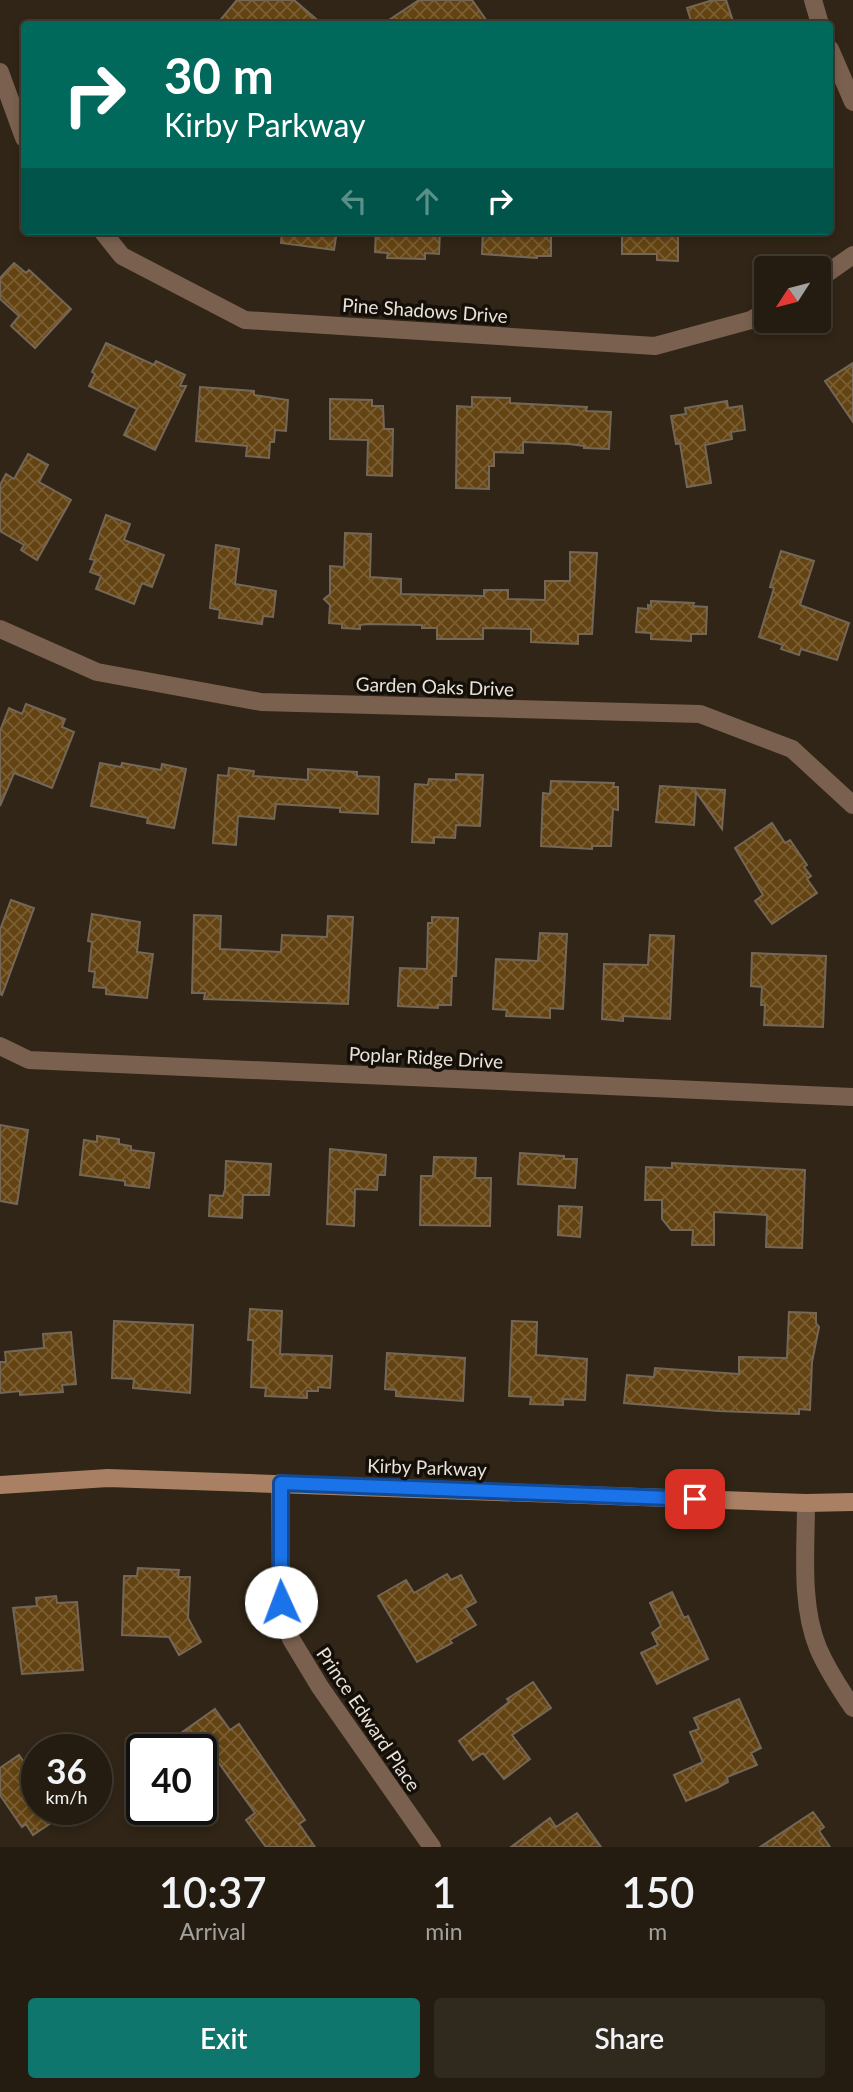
<!DOCTYPE html>
<style>
body{margin:0;font-family:Lato,sans-serif;background:#30291e;color:#f1f3f6;height:100vh;display:flex;flex-direction:column;font-size:26px;white-space:nowrap}
*{box-sizing:border-box;margin:0}
p{font-size:23px;color:#a3a19f}
.icon{flex:none;width:38px;height:38px;fill:none;stroke:currentColor;stroke-width:2;stroke-linecap:round;stroke-linejoin:round}
.map{position:relative;height:1847px;overflow:hidden}
.sheet{display:flex;flex-direction:column;background:#241c10;flex:1}
.sheet>*{flex:none}
.guide{position:absolute;left:21px;top:21px;width:812px;height:214px;border-radius:7px;box-shadow:0 4px 10px #0003,0 0 0 2px #413a30;background:#00695c;color:#fff;overflow:hidden}
.needle{width:46px;rotate:234deg}
.tools{position:absolute;left:754px;top:256px;display:grid;gap:14px}
.tools a{display:grid;place-items:center;width:77px;height:77px;border-radius:7px;background:#241c10;box-shadow:0 4px 10px #0003,0 0 0 2px #413a30;font-size:35px}
.speed{position:absolute;left:21px;top:1734px;display:flex;gap:14px;font-size:35px;font-weight:700;text-align:center}
.speed>*{display:grid;place-content:center;width:91px;height:91px;border-radius:50%;background:#241c10;box-shadow:0 4px 10px #0003,0 0 0 2px #413a30;line-height:1}
.speed small{font-size:18px;font-weight:400}
.speed .limit{border:4px solid #111;border-radius:10px;background:#fff;color:#111}
.pin{position:absolute;display:grid;place-items:center;width:60px;height:60px;color:#fff;margin:-30px;border-radius:14px;box-shadow:0 4px 10px #0006}
.me{position:absolute;width:77px;margin:-38px;rotate:358deg;stroke-linejoin:round;filter:drop-shadow(0 0 5px #0008)}
.turn{display:flex;align-items:center;gap:24px;height:147px;padding:0 28px;font-size:32px}
.turn .icon{width:91px;height:91px;stroke-width:2.5}
.turn b{display:block;font-size:49px;line-height:60px}
.lanes{display:flex;align-items:center;height:66px;padding:0 28px;background:#0003;justify-content:center;gap:35px;direction:ltr}
.lanes .off{opacity:.35}
.eta{display:flex;justify-content:space-evenly;align-items:center;height:119px;text-align:center}
.eta b{font-size:42px;font-weight:600;line-height:49px}
.action{display:flex;gap:14px;margin-top:auto;padding:14px 28px}
.action a{flex:1;height:80px;border-radius:7px;background:#0f766e;color:#fff;font-size:28px;font-weight:600;line-height:80px;text-align:center}
.action a+a{background:#30291e;color:#f1f3f6}
.map>svg:first-child{display:block}
.building{fill:url(#building-cross-hatch);stroke:#756757;stroke-width:2}
.lines{fill:none;stroke-linecap:round;stroke-linejoin:round}
.minor{stroke:#7a604e;stroke-width:18}
.tertiary{stroke:#7a604e;stroke-width:18}
.secondary{stroke:#a98063;stroke-width:18}
.route-casing{stroke:#114b97;stroke-width:18}
.route{stroke:#1a73e8;stroke-width:12}
.labels{text-anchor:middle;dominant-baseline:central;stroke-width:7;stroke-linejoin:round;paint-order:stroke}
.street-label{font-size:19px;fill:#e9e2d8;stroke:#140f09}
</style>
<div class="map">
<svg width="853" height="1847" viewBox="0 0 853 1847">
<defs>
<pattern id="building-cross-hatch" width="8" height="8" patternUnits="userSpaceOnUse" patternTransform="scale(1.75)"><rect width="8" height="8" fill="#644312"/><path d="M0 0l8 8M0 8l8-8" fill="none" stroke="#7a5e34"/></pattern>
</defs>
<rect width="100%" height="100%" fill="#302516"/>
<!-- building -->
<path class="building" d="M237,0h57l28,24h-105z
M419,0h53l17,24h-106z
M713,0h13l8,24h-42l-5,-16z
M282,231h55l-3,19 -53,-7z
M376,231h64l-1,23 -14,-1v6l-38,-1 1,-5 -13,-1z
M483,231h68v25h-14v2l-55,-4z
M622,231h56v30l-21,-1v-6h-35z
M14,263l12,10 3,-3 42,39 -36,39 -24,-22 8,-10 -19,-17v-21z
M106,343l48,22 2,-4 29,14 -5,11h6l-31,64 -31,-15 13,-26 -48,-23 6,-12 -3,-2z
M853,363v59l-28,-41z
M200,387l54,4v4l34,5 -2,31 -11,-1 -1,12h-4l-1,16 -23,-2 1,-10 -51,-5z
M472,397l38,1v5l77,4 -1,4 25,1 -2,37 -25,-1v-2l-15,-2 -46,-2v11l-29,-1v14h-5v23l-33,-1 1,-82 15,1z
M330,399l42,1v6h11l1,23h9l-1,47 -25,-1 1,-35 -38,-1z
M727,401l1,7 14,-2 3,24 -14,2 1,7 -27,6 6,38 -24,4 -7,-44 -4,1 -5,-28 15,-2 -1,-6z
M28,454l20,11 -9,17 32,18 -34,60 -16,-10 3,-5 -24,-14v-46l6,-11 8,5z
M106,515l24,9 -6,16 40,15 -12,32 -10,-4 -8,21 -38,-15 5,-13 -11,-4 5,-12 -5,-1z
M345,533l26,1 -1,43 31,2v15l83,2v-6h24v9l37,1v-19h25v-29l27,1 -5,81h-14v10l-47,-2v-13l-48,-1v11h-46v-11h-15v-3l-55,-1 -7,1v4l-18,-1v-4l-13,-1 1,-18 -6,-6 6,-5v-28l14,1z
M216,545l23,4 -4,35 41,7 -3,26 -10,-1 -1,8 -43,-6 1,-8 -10,-2z
M781,551l33,10 -14,44 49,18 -12,37 -36,-11 -2,6 -18,-6 2,-4 -24,-8 15,-49 -4,-1z
M651,601l43,2 -1,3 14,1 -1,27h-15v7l-40,-2v-6l-15,-1 2,-24 10,1v-4l3,1z
M26,704l39,15 -3,8 12,5 -22,56 -38,-15 -14,33v-75l9,-23 13,6z
M100,763l21,4 1,-4 39,7 1,-6 24,5 -12,59 -27,-5 1,-5 -57,-12z
M229,768l25,3 -1,5 55,4v-11l49,3v4l22,1 -1,37 -38,-2v-4l-64,-4 -2,15 -36,-3 -2,29 -23,-2 5,-68 10,1z
M456,774l27,1 -3,51 -24,-1 -1,13 -21,-1v6l-22,-1 3,-58 13,1 1,-6 27,1z
M551,781l63,2 -1,4h5v23l-5,-1 -2,37h-19v3l-51,-3 2,-53 7,1z
M660,786l65,4 -3,39 -26,-37 -2,33 -38,-3z
M772,823l13,20 5,-3 17,25 -3,2 7,9 -4,3 10,14 -45,31 -17,-23 8,-6 -28,-47z
M11,900l23,8 -32,87 -2,-1v-64z
M92,914l48,8 -3,30 16,2 -6,44 -41,-4v-6l-13,-1 2,-15 -6,-1 3,-29 -4,-1z
M194,915l27,1 -1,33 61,3 1,-17 45,2 1,-21 25,1 -5,87 -144,-5 1,-6h-13z
M432,917l26,1 -2,58h-4l-1,29h-13v3l-40,-2 2,-38 27,1 1,-46h4z
M540,933l27,1 -4,75 -13,-1v10l-44,-2 1,-6 -14,-1 3,-50 42,2z
M650,935l24,1 -4,83 -47,-3v5l-21,-2 2,-55 44,1z
M752,953l74,3 -3,71 -59,-2 1,-20h-4l1,-18 -11,-1z
M0,1125l28,5 -11,74 -17,-3z
M97,1136l22,3v5l12,2v4l23,3 -5,35 -24,-3v-4l-45,-6 4,-35 13,2z
M330,1149l56,6 -1,20h-7l-1,15 -22,-1 -1,37 -27,-2z
M520,1153l44,3v3h13l-2,29 -57,-4z
M434,1157l42,1 -1,20h16l-1,48 -70,-1 1,-49h12z
M226,1161l45,3 -2,31h-26l-1,23 -33,-2 1,-21 13,1 2,-7z
M672,1163l133,7 -3,78 -36,-1 1,-32 -53,-3v33h-22l1,-15h-22l-9,-11v-19h-17l1,-33 26,1z
M559,1206l23,1 -2,30 -22,-2z
M250,1309l32,2 -2,43 52,2 -2,32 -12,-1v4h-11v7l-42,-2 1,-8 -15,-1 2,-47h-5z
M789,1312l27,1v10l3,4 -7,35 -2,48 -11,-1v5l-81,-3 -94,-8 3,-28 27,2 1,-9 84,6v-17l48,1z
M114,1321l79,4 -3,68 -57,-5 1,-9 -22,-1z
M512,1321l25,1 -1,33 51,4 -2,41 -22,-1v6l-33,-1 1,-7 -22,-1z
M71,1332l5,52 -14,1 1,7 -43,3v-4l-20,2v-31h6l-1,-10 39,-4 -1,-14z
M387,1353l78,5 -2,43 -67,-5v-6l-11,-1z
M138,1568l41,2 -1,7h12l-2,41 13,24 -22,13 -10,-18 -47,-2 2,-59h13z
M447,1574l4,6 10,-5 15,27 -11,6 11,17 -26,15 2,3 -35,19 -39,-66 28,-16 8,13z
M672,1592l12,26 4,-2 20,43 -51,25 -16,-31 17,-8 -6,-12 9,-7 -11,-23z
M56,1596l1,7 20,-1 6,68 -61,4 -9,-66 24,-2 -1,-8z
M533,1682l18,26 -39,27 18,24 -26,20 -21,-26 -10,7 -14,-19 50,-39 -2,-3z
M739,1699l22,49 -10,5 6,12 -30,12 1,5 -11,6 -31,13 -12,-26 29,-13 -13,-30 9,-3 -5,-11z
M215,1709l15,21 9,-6 66,96 -6,4 16,23h-49l-20,-27 9,-7 -42,-58 -4,4 -6,-9h-46z
M19,1755l18,25v30h33l-37,25 -7,-11 -4,3 -22,-32v-27z
M813,1812l11,15 -5,4 11,16h-70z
M577,1813l24,34h-90l39,-29 6,9z"/>
<g class="lines">
<!-- minor -->
<path class="minor" d="M0,72l24,66
M102,231l20,25 123,64 410,26 96,-26 15,-9
M819,279l34,-24
M0,629l97,43 164,30 439,12 92,35 61,56
M0,1046l29,14 824,37
M806,1503c0,46 -6,101 12,145 9,21 22,41 35,60"/>
<!-- tertiary -->
<path class="tertiary" d="M813,0l7,24
M830,49l23,53
M280,1483l1,119 10,37 29,48 112,160"/>
<!-- secondary -->
<path class="secondary" d="M0,1485l108,-7 698,25 47,-1"/>
</g>
<g class="lines">
<defs>
<path id="route" d="M281,1602v-119l414,16"/>
</defs>
<!-- route casing -->
<use href="#route" class="route-casing"/>
<!-- route -->
<use href="#route" class="route"/>
</g>
<g class="labels">
<!-- street labels -->
<g class="street-label">
<text transform="translate(425 310) rotate(4)">Pine Shadows Drive</text>
<text transform="translate(435 686) rotate(2)">Garden Oaks Drive</text>
<text transform="translate(426 1057) rotate(3)">Poplar Ridge Drive</text>
<text transform="translate(427 1467) rotate(2)">Kirby Parkway</text>
<text transform="translate(369 1719) rotate(56)">Prince Edward Place</text>
</g>
</g>
</svg>
<div class="tools">
<a><svg class="needle" viewBox="-14 -14 28 28"><path d="M0-13l5 13h-10z" fill="#e53935"/><path d="M0 13l5-13h-10z" fill="#a3a19f"/></svg></a>
</div>
<div class="speed"><div>36<small>km/h</small></div><div class="limit">40</div></div>
<div class="pin" style="left:695px;top:1499px;background:#d93025"><svg class="icon" aria-label="arrive" viewBox="0 0 24 24"><path d="M6 21V4h12l-3 4 3 4H6"/></svg></div>
<svg class="me" style="left:281px;top:1602px" viewBox="-20 -20 40 40"><circle r="19" fill="#fff"/><path d="M0-13L10 11 0 6-10 11z" fill="#1a73e8"/></svg>
<div class="guide">
<div class="turn"><svg class="icon" aria-label="right" viewBox="0 0 24 24"><path d="M7 20v-9h11M14 6l5 5-5 5"/></svg><div><b>30 m</b>Kirby Parkway</div></div>
<div class="lanes"><svg class="icon off" aria-label="left" viewBox="0 0 24 24"><path d="M17 20v-9H6M10 6l-5 5 5 5"/></svg><svg class="icon off" aria-label="ahead" viewBox="0 0 24 24"><path d="M12 20V5M6 11l6-6 6 6"/></svg><svg class="icon" aria-label="right" viewBox="0 0 24 24"><path d="M7 20v-9h11M14 6l5 5-5 5"/></svg></div>
</div>
</div>
<section class="sheet">
<div class="eta">
<div><b>10:37</b><p>Arrival</p></div>
<div><b>1</b><p>min</p></div>
<div><b>150</b><p>m</p></div>
</div>
<div class="action"><a>Exit</a><a>Share</a></div>
</section>
